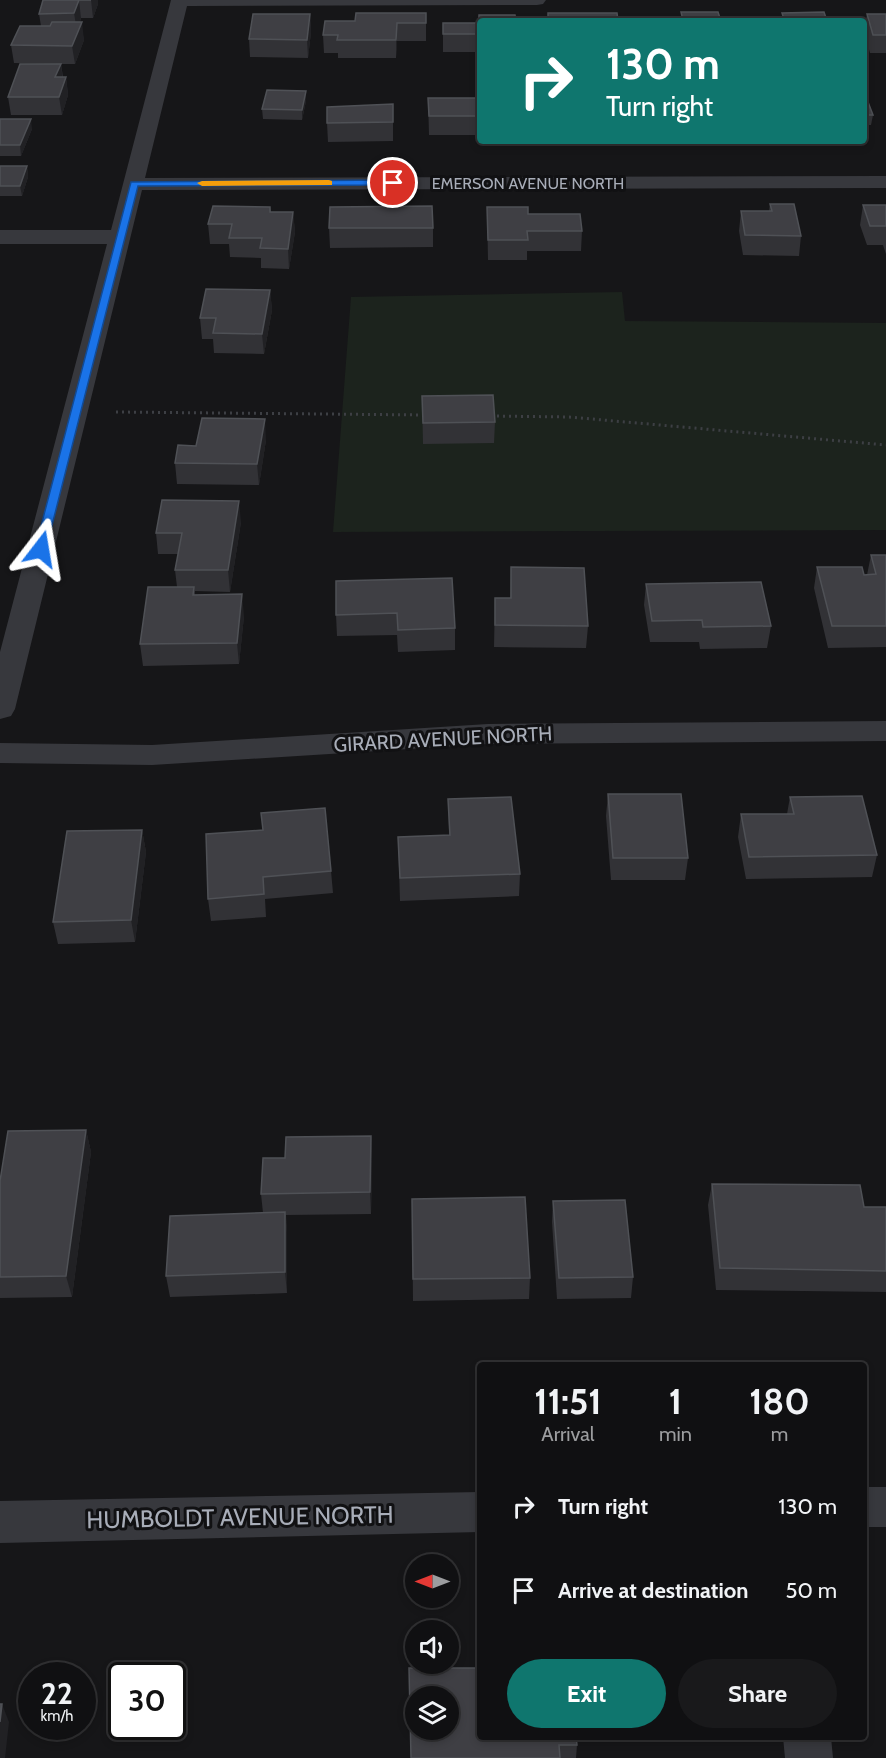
<!DOCTYPE html>
<style>
body{margin:0;font-family:Cabin,sans-serif;background:#19191b;color:#f1f3f6;height:100vh;display:flex;flex-direction:column;font-size:22px;white-space:nowrap}
*{box-sizing:border-box;margin:0}
p{font-size:20px;color:#9c9d9f}
.icon{flex:none;width:33px;height:33px;fill:none;stroke:currentColor;stroke-width:2;stroke-linecap:round;stroke-linejoin:round}
.map{position:relative;flex:1;overflow:hidden}
.sheet{position:absolute;left:477px;top:1362px;width:390px;height:378px;display:flex;flex-direction:column;background:#101012;border-radius:6px;box-shadow:0 3px 9px #0003,0 0 0 2px #303032}
.sheet>*{flex:none}
.guide{position:absolute;left:477px;top:18px;width:390px;height:126px;border-radius:6px;box-shadow:0 3px 9px #0003,0 0 0 2px #303032;background:#0f766e;color:#fff;overflow:hidden}
.needle{width:39px;rotate:270deg}
.fabs{position:absolute;left:405px;top:1554px;display:grid;gap:12px}
.fabs a{display:grid;place-items:center;width:54px;height:54px;border-radius:50%;background:#101012;box-shadow:0 3px 9px #0003,0 0 0 2px #303032;font-size:30px}
.speed{position:absolute;left:18px;top:1662px;display:flex;gap:12px;font-size:30px;font-weight:700;text-align:center}
.speed>*{display:grid;place-content:center;width:78px;height:78px;border-radius:50%;background:#101012;box-shadow:0 3px 9px #0003,0 0 0 2px #303032;line-height:1}
.speed small{font-size:15px;font-weight:400}
.speed .limit{border:3px solid #111;border-radius:9px;background:#fff;color:#111}
.pin{position:absolute;display:grid;place-items:center;width:51px;height:51px;color:#fff;margin:-26px;border:3px solid #fff;border-radius:50%;box-shadow:0 2px 6px #0007}
.me{position:absolute;width:66px;margin:-33px;rotate:14deg;stroke-linejoin:round;filter:drop-shadow(0 0 4px #0008)}
.turn{display:flex;align-items:center;gap:21px;height:126px;padding:0 30px;font-size:27px}
.turn .icon{width:78px;height:78px;stroke-width:2.5}
.turn b{display:block;font-size:42px;line-height:51px}
.eta{display:flex;justify-content:space-evenly;align-items:center;height:102px;text-align:center}
.eta b{font-size:36px;font-weight:700;line-height:42px}
.button{display:flex;gap:12px;margin-top:auto;padding:12px 30px}
.button a{flex:1;height:69px;border-radius:36px;background:#0f766e;color:#fff;font-size:24px;font-weight:700;line-height:69px;text-align:center}
.button a+a{background:#19191b;color:#f1f3f6}
ul{padding:0;list-style:none}
li{display:flex;align-items:center;gap:18px;height:84px;padding:0 30px}
li div{flex:1}
li b{display:block;font-size:22px}
li em{font-style:normal}
.map>svg:first-child{display:block}
.green{fill:#1c231d}
.lines{fill:none;stroke-linecap:round;stroke-linejoin:round}
.path{stroke:#3d3f44;stroke-width:3;stroke-dasharray:2 4;stroke-linecap:butt}
.minor{fill:#37383d;fill-rule:evenodd}
.wall{fill:#323236}
.shaded-wall{fill:#212124}
.building{fill:#3f3f44;stroke:#4f5156;stroke-width:1.5;fill-rule:evenodd}
.route{fill:#1a73e8;stroke:#114b97;stroke-width:1.5}
.slow{fill:#f59e0b}
.labels{text-anchor:middle;dominant-baseline:central;stroke-width:6;stroke-linejoin:round;paint-order:stroke}
.far-street-label{font-size:16px;fill:#a8adb8;stroke:#111113}
.street-label{font-size:20px;fill:#a8adb8;stroke:#111113}
.near-street-label{font-size:24px;fill:#a8adb8;stroke:#111113}
</style>
<div class="map">
<svg width="886" height="1758" viewBox="0 0 886 1758">
<rect width="100%" height="100%" fill="#161618"/>
<!-- green -->
<path class="green" d="M622,292l3,29 261,2v207l-553,2 18,-235z"/>
<g class="lines">
<!-- path -->
<path class="path" d="M116,412l310,3
M491,416l78,1 317,28"/>
<!-- minor -->
<path class="minor" d="M171,0h375l-3,4 -6,1 -350,1 -42,172 741,-2v12l-744,2 -127,519 -4,7 -11,3v-67l107,-408h-107v-14h111z
M886,721v20l-398,3 -336,21 -152,-2v-20l152,2 336,-21z
M864,1487h22v40h-22z
M480,1492v40l-480,11v-42z
M783,1737h48l2,21h-48z"/>
</g>
<!-- wall -->
<path class="wall" d="M43,0h55v4l-5,14h-12l-1,4 4,18 -9,24h-14l2,13h3l2,18 -6,20h-51l-3,-18 51,-33 -45,-1 -3,-18 30,-19 -2,-12z
M426,13v28h-29l-1,17h-58v-5h-14l-1,-18 32,-14z
M310,14l1,18 -3,26 -58,-1 -1,-18z
M867,14h19v39h-16l-6,-21z
M480,21v31h-37v-29h36z
M306,91v10l-4,19 -39,-1 -1,-10z
M428,98h52v43h34h-38v-6h-47z
M864,102l9,13 -2,10h-7z
M393,104v37l-65,1 -1,-19z
M0,119l32,10 -11,27h-21z
M0,166h27l1,11 -6,19h-22z
M770,204l31,32 -2,20 -56,-1 -4,-24 2,-20h28z
M863,205h23v49l-3,-9h-16l-7,-20z
M270,207l1,5h22l2,20 -6,37 -28,-1v-10l-31,-1 -1,-13h-19l-2,-20z
M487,207l41,7 54,17 -1,20h-54v9h-39z
M329,228h104v19l-103,1z
M270,290l2,20 -8,44 -50,-1 -1,-14h-11l-2,-21z
M422,396l73,26 -1,21 -71,1z
M266,440l-7,45 -82,-1 -2,-21 21,-17z
M241,522l-11,70 -35,-1v4l49,21 -5,48 -96,2 -3,-22 37,-57 -2,-17 3,-16h-20l-2,-21z
M871,555h15v92l-58,1 -14,-60 3,-21 50,8z
M511,567l77,59 -2,22 -92,-1 1,-49h15z
M452,578l3,50v22l-57,2 -1,-17 -60,1 -1,-21z
M646,584l125,42 -4,22 -67,1 -1,-7h-49l-6,-37z
M608,794l80,64 -3,22h-74l-5,-64z
M790,797l87,58 -5,22 -126,2 -8,-42 3,-23h46z
M448,799l72,75 -1,22 -119,5 -2,-64 51,-2z
M142,830l4,22 -11,90 -77,2 -5,-22z
M206,834l125,37 2,22 -68,6 1,18 -55,4 -3,-22z
M86,1130l5,22 -19,145 -72,1v-117z
M371,1136l1,22 -1,56 -85,1 1,18v60l-117,4 -4,-21 97,-63 -2,-19 24,-36z
M712,1184l152,23h22v85l-170,-2 -8,-85z
M412,1199l118,79 -1,21 -116,2z
M553,1201l80,76 -2,21 -74,1 -5,-77z
M409,1668l168,77 -1,13h-165z"/>
<!-- shaded-wall -->
<path class="shaded-wall" d="M79,0l2,18 -4,13 -3,-18z
M91,0h7v4l-5,14z
M310,14l1,18 -3,26 -1,-18z
M82,22l2,18 -9,24 -3,-18z
M397,23v18l-1,17v-18z
M61,64l2,18 -8,-5z
M66,77l2,18 -6,20 -3,-18z
M306,91v10l-4,19v-10z
M31,119l1,10 -11,27 -1,-11z
M27,166l1,11 -6,19 -2,-10z
M293,212l2,20 -6,37 -1,-20z
M270,290l2,20 -8,44 -2,-20z
M265,419l1,21 -7,45 -2,-21z
M239,501l2,21 -11,70 -2,-22z
M242,594l2,22 -5,48 -2,-21z
M142,830l4,22 -11,90 -4,-22z
M86,1130l5,22 -19,145 -6,-21z
M371,1136l1,22 -1,56 -1,-22z
M285,1212l2,21v60l-2,-21z
M2,1704l7,18 -4,36h-5v-36z"/>
<!-- building -->
<path class="building" d="M43,0h48h-12l-5,13 -35,1z
M681,12h37l3,9h-79v-1h41z
M824,12l3,9h-68v-2h25l-2,-6z
M356,13h70v10h-29l-1,17h-59l1,-5h-15l2,-14h30z
M548,13h69l1,8h-70z
M253,14h57l-3,26 -58,-1z
M867,14h19v21h-13z
M479,15h36l1,6h-36v13h-37v-11h36z
M52,22h30l-10,24 -61,-1 9,-19h30z
M20,64h41l-6,13h11l-7,20h-51z
M267,90l39,1 -4,19 -40,-1z
M428,98h52v24h-4v-6h-47z
M864,102h4l5,13h-9z
M393,104v18l-66,1v-16z
M0,119h31l-11,26h-20z
M0,166h27l-7,20h-20z
M770,204h24l7,32 -56,-1 -4,-24h31z
M863,205h23v21h-16z
M213,206l57,1v5h23l-5,37 -28,-1 2,-10h-33l3,-14h-24z
M432,206l1,22h-104l1,-21z
M487,207h41v7h52l2,17h-55l1,9h-40z
M206,289l64,1 -8,44 -49,-1 3,-15h-16z
M493,395l2,27 -72,1 -1,-27z
M202,418l63,1 -8,45 -82,-1 3,-18 18,1z
M162,500l77,1 -11,69h-53l7,-37h-26z
M871,555h15v71h-54l-15,-59h45l2,8 12,-1z
M511,567l73,1 4,58 -93,-1v-27h16z
M452,578l3,50 -57,2 -1,-17 -61,2v-34z
M761,582l10,44 -68,1 -1,-7 -50,1 -6,-37z
M148,587h46l-1,8 49,-1 -5,49 -97,1z
M608,794h73l7,64h-75z
M862,796l15,59 -128,2 -8,-43h53l-4,-17z
M511,797l9,77 -120,4 -2,-41 52,-2 -2,-36z
M325,808l6,63 -68,6 1,17 -56,5 -2,-65 57,-4 -2,-17z
M142,830l-11,90 -78,2 14,-91z
M86,1130l-20,146 -66,1v-96l8,-50z
M371,1136l-1,56 -109,2 2,-36h22l1,-21z
M712,1184l148,1 4,22h22v64l-166,-3z
M525,1197l5,81 -117,1 -1,-80z
M625,1200l8,77 -74,1 -6,-77z
M285,1212v60l-119,4 4,-60z
M409,1668h71v69h96l1,8h-18l1,13h-149zM416,1696h32v34h-32z
M0,1704h2l-2,18z"/>
<!-- route -->
<path class="route" d="M393,180l4,3 -1,2 -258,1 -92,363 -5,3 -4,-1 -2,-2 96,-367z"/>
<!-- slow -->
<path class="slow" d="M329,180l3,1v4l-130,1 -5,-3 5,-2z"/>
<g class="labels">
<!-- far-street labels -->
<g class="far-street-label">
<text x="528" y="183">EMERSON AVENUE NORTH</text>
</g>
<!-- street labels -->
<g class="street-label">
<text transform="translate(443 739) rotate(-3)">GIRARD AVENUE NORTH</text>
</g>
<!-- near-street labels -->
<g class="near-street-label">
<text transform="translate(240 1517) rotate(-1)">HUMBOLDT AVENUE NORTH</text>
</g>
</g>
</svg>
<div class="fabs">
<a><svg class="needle" viewBox="-14 -14 28 28"><path d="M0-13l5 13h-10z" fill="#e53935"/><path d="M0 13l5-13h-10z" fill="#9c9d9f"/></svg></a>
<a><svg class="icon" aria-label="sound" viewBox="0 0 24 24"><path d="M4 9h4l5-4v14l-5-4H4zM17 9q2 3 0 6"/></svg></a>
<a><svg class="icon" aria-label="layers" viewBox="0 0 24 24"><path d="M12 4l9 5-9 5-9-5zM3 14l9 5 9-5"/></svg></a>
</div>
<div class="speed"><div>22<small>km/h</small></div><div class="limit">30</div></div>
<div class="pin" style="left:393px;top:183px;background:#d93025"><svg class="icon" aria-label="arrive" viewBox="0 0 24 24"><path d="M6 21V4h12l-3 4 3 4H6"/></svg></div>
<svg class="me" style="left:41px;top:549px" viewBox="-20 -20 40 40"><path d="M0-17L14 15 0 8-14 15z" fill="#1a73e8" stroke="#fff" stroke-width="4"/></svg>
<div class="guide">
<div class="turn"><svg class="icon" aria-label="right" viewBox="0 0 24 24"><path d="M7 20v-9h11M14 6l5 5-5 5"/></svg><div><b>130 m</b>Turn right</div></div>
</div>
<section class="sheet">
<div class="eta">
<div><b>11:51</b><p>Arrival</p></div>
<div><b>1</b><p>min</p></div>
<div><b>180</b><p>m</p></div>
</div>
<ul>
<li><svg class="icon" aria-label="right" viewBox="0 0 24 24"><path d="M7 20v-9h11M14 6l5 5-5 5"/></svg><div><b>Turn right</b></div><em>130 m</em></li>
<li><svg class="icon" aria-label="arrive" viewBox="0 0 24 24"><path d="M6 21V4h12l-3 4 3 4H6"/></svg><div><b>Arrive at destination</b></div><em>50 m</em></li>
</ul>
<div class="button"><a>Exit</a><a>Share</a></div>
</section>
</div>
